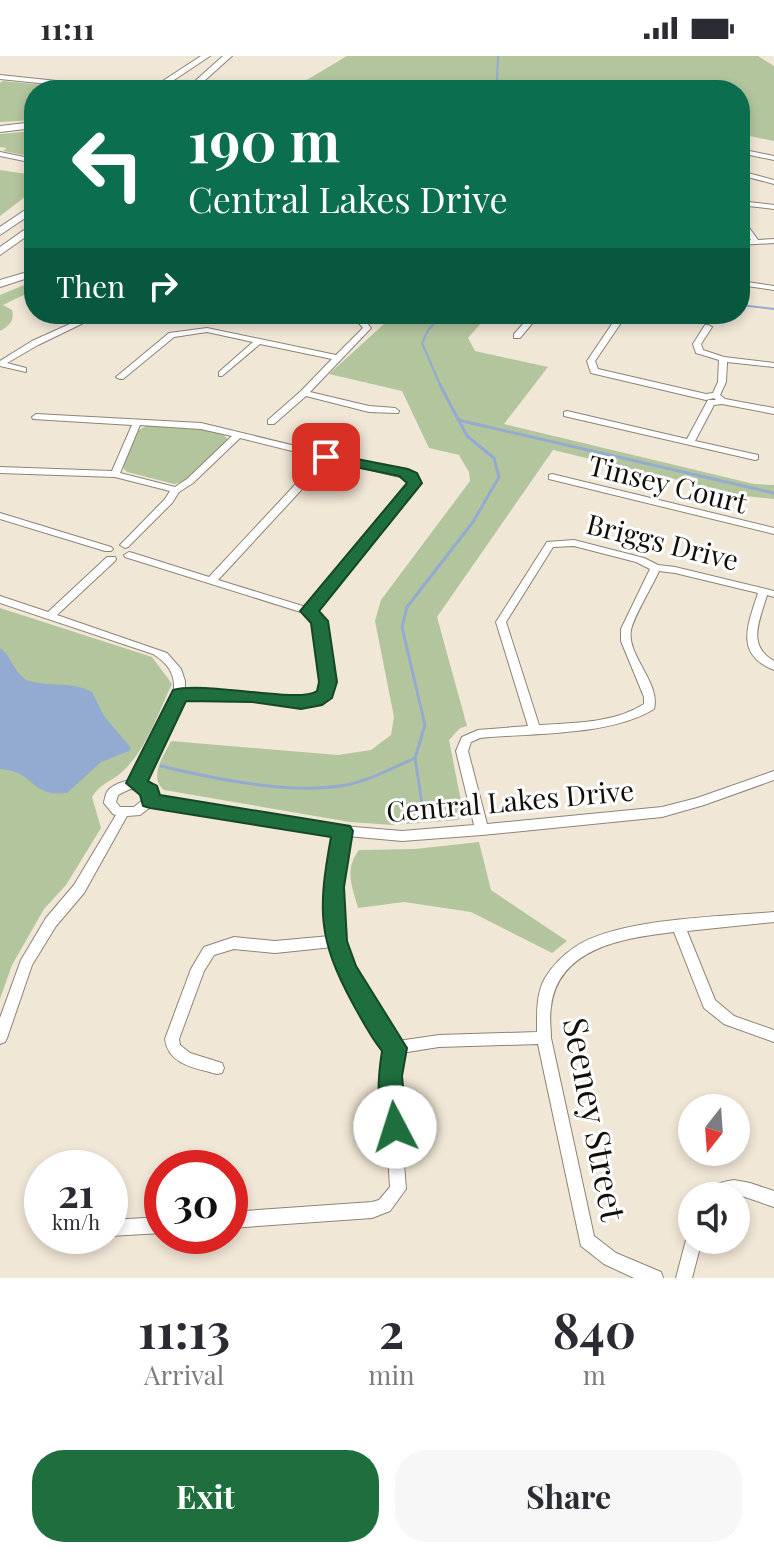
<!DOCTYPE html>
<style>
body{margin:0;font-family:"Playfair Display",serif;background:#f7f7f7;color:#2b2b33;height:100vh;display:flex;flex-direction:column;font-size:30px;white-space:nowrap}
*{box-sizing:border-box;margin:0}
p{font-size:26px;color:#7c7c81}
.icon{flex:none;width:44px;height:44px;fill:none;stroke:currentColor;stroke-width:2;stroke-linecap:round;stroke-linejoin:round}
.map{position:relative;height:1222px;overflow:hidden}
.sheet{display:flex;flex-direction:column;background:#fff;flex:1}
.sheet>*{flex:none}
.top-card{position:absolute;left:24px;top:24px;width:726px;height:244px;border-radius:32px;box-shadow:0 4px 12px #0003;background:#0b6e4f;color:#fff;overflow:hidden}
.needle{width:52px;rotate:197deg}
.buttons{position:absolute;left:678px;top:1038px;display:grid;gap:16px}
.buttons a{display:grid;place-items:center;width:72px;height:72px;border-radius:50%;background:#fff;box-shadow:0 4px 12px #0003;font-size:40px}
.speed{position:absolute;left:24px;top:1094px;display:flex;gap:16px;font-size:40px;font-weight:700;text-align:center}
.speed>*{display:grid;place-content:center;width:104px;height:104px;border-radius:50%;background:#fff;box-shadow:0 4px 12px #0003;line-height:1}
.speed small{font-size:20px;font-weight:400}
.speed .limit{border:12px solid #d22;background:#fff;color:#111}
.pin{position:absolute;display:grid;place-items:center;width:68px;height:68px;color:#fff;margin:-34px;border-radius:16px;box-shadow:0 4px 12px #0006}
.me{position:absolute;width:88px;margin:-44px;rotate:355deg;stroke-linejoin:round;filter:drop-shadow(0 0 6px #0008)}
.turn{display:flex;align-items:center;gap:28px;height:168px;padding:0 32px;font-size:36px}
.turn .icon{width:104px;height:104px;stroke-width:2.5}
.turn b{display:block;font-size:56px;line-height:68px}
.then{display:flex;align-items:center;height:76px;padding:0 32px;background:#0003;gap:16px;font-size:30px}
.eta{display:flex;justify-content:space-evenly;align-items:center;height:136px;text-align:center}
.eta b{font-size:48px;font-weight:700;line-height:56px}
.cta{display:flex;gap:16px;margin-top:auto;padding:16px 32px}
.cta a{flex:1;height:92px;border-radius:32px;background:#1f6e3e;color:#fff;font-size:32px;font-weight:700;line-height:92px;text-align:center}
.cta a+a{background:#f7f7f7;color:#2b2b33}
.status{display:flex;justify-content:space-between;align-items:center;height:56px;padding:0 40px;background:#fff;direction:ltr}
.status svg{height:22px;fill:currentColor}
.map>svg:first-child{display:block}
.green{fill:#b3c59d}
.water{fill:#93aad1}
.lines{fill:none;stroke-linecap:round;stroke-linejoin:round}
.stream-far1{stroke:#93aad1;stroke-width:2}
.stream{stroke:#93aad1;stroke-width:3}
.minor-casing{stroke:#8d8475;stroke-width:2}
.major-casing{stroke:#8d8475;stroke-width:2}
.highway-casing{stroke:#8d8475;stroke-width:2}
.minor{fill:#fff;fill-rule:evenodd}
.major{fill:#fff;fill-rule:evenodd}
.highway{fill:#fff;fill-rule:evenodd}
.route{fill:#1f6e3e;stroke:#144828;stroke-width:2}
.labels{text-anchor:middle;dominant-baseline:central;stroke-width:6;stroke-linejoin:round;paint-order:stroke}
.street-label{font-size:28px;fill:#120e09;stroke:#fff}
.near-street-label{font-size:34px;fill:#120e09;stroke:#fff}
</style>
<div class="status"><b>11:11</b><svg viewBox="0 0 49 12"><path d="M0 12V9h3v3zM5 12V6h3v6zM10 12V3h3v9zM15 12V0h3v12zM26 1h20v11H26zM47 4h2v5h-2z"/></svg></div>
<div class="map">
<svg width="774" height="1222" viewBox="0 0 774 1222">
<rect width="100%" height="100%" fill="#f1e7d7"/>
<!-- green -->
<path class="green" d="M347,0h411l16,10v75l-34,-7v-44h-135l-17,-3 -4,3h-294z
M3,25l82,8 -51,1v30l-34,2v-39z
M34,75v26l-31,-6 4,-3 -7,-1v-13z
M0,114l34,5v15l-34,26z
M34,225v9l-31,15 9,5c3,11 -3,16 -12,21v-36z
M395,258h94l-21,24 7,13 73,16 -44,57 250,60 20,1v14l-29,-3 -192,-46 -116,167 30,109 -7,2 -11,12 14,71 -5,9 -65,5 -43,-3 -186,-32c-16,-14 0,-34 7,-49l167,14 33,-5 20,-15 3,-18 -19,-96 6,-21 89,-119 -1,-9 -10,-17 -30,-7 -27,-57 -73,-17z
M146,370c19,-1 73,-3 82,14l-45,42 -9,2 -47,-12 -4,-4 14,-37z
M0,552l152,49 20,27c-14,29 -26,67 -51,89 -11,9 -21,11 -29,24l9,31 -35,57 -22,24 -32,56 -12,34z
M479,786l12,48 76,51 -15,12 -81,-41 -67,-10 -46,6c-6,-22 -14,-38 1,-58l56,-1z"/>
<!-- water -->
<path class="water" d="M0,592c12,8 15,28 29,33 22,6 42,0 63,11l12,24 27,32 -2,3 -28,11 -34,31c-6,0 -15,1 -20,-1 -18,-6 -19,-21 -47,-23z"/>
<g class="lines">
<!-- stream-far1 -->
<path class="stream-far1" d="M498,0l-1,25 10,9
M740,249l34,4
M441,331l-19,-44 6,-13 16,-16"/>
<!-- stream -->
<path class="stream" d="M458,364l316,73
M415,702l8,52
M161,710c54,13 130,29 185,19 24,-5 47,-17 69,-27l10,-33 -23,-98 5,-20 66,-85 26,-45 -5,-19 -27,-22 -27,-51"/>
<defs>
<path id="minor" d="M0,19l114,12 3,2 -9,1 -108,-11z
M740,115l34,9v4l-34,-9z
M740,145l34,4v4l-34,-4z
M740,161l2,1 16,22 16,-1v4l-34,2v-4l11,-1 -11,-16z
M740,225l34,5v4l-34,-5z
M92,258h10l-64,31 -31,18 19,5v4l-26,-6v-5l32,-20z
M332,258c18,0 28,-1 39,14l-61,64 59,14 26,2 4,3 -1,2 -29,-1 -63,-16 -32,28h-6v-4l33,-29 31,-32 -72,-15 -38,32h-3v-4l34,-30 -46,-10 -33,5 -51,42h-3l-4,-2 53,-44 38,-5 129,27 27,-27 -5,-6z
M532,258h8l-20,24h-6v-4z
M580,258h18l19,3 2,-3h8l-32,47 3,8 108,25 7,-1 5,-11 1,-22 -23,-7 -3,-9 12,-19h3l4,2 -11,17 2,6 21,7 50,6v4l-47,-5 -1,20 -6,13 5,4 49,9v6l-52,-10 -8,1 -19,36 63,14v4l-3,1 -191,-44v-4l3,-1 120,28 21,-39h8l-2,-2 -8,2 -115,-27 -4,-12 27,-40 -30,-5z
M36,358l165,9 214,52 3,13 -2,2 -92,113 -10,8 10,10 10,61 -9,19 -24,6 -49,-7 -69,-1 -41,84 9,2 4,12 187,29 60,5 72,-6 -18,-74 6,-14 16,-7 50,-4 -32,-104 51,-80 27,-2 70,18 14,7 17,2 99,24v6l-7,-2c-7,25 -21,50 7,66v9c-40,-16 -26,-45 -16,-77l-83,-20 -16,-2c-6,14 -25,45 -28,59 -5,25 30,53 23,79 -43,27 -123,24 -174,29l-9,4 -3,9 19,73 175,-17 35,-9 77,-27v9l-70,25 -42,12 -180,18 -80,6 -55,-5c-4,25 -8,50 -7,75 2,46 28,96 58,130l41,-6 98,-3c0,-18 -1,-38 8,-54 8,-13 18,-23 30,-31 44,-29 145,-30 199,-35v10l-87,9 28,69 19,16 40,14v12l-50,-18 -20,-16 -30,-76c-49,6 -116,15 -123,75 -2,10 0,21 0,31l43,198 22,17 45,19 2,6h-29l-30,-14 -23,-18 -43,-202 -99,3 -38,6 -4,23 9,113 -16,22 -18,7 -142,10v-16l142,-10 7,-2 11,-13 -7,-111 4,-27c-23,-26 -45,-68 -54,-102l-58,6 -41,-4 -20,6 -10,16 -25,68 1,6 10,8 32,10 2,5 -2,5 -5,1c-21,-6 -49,-9 -52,-35l26,-70 13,-22 30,-10 41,4 55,-5c-6,-35 -1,-67 5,-101l-183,-29 -12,9 -13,1 -43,77 -28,33 -24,39 -25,73 -2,4 -5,2v-26l21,-58 25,-42 28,-33 42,-70 -3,-1 -9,-11c0,-1 2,-10 3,-11 4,-7 17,-11 24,-12l42,-85c4,-19 -4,-31 -20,-41l-153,-51v-7l48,16 59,-55h8l1,2 -1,2 -58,54 110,38 14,16 4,12v10l67,1 49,7 16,-4 5,-13 -8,-60 -10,-9 -179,-56 -1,-2 5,-3 4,1 76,24 111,-119 -80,-20 -47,45 -14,9 -7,11 -44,44 -3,1 -5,-3 2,-2 43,-44 5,-8 -55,-14 -115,-4v-6l112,4 20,-46 -99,-6 -1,-2zM140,369l61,4 31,7 -45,43 -12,8 -55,-14zM329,404l79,19v9l-92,111 -10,8 -88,-27zM574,490l62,16 14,7 -29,60v12l23,56v7c-29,19 -71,19 -105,21l-33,-103 47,-75zM130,733l12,2 2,8 -10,8h-14l-4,-5 2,-7z
M552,418l222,54v6l-225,-55v-4z
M0,457l111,34 2,2 -2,2h-6l-105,-32z
M734,1124l16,3 24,8v16l-32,-11h-40c5,-11 20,-14 32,-16z
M162,1161v16l-52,3v-16z
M692,1177v7h10l-10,38h-16l10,-38 2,-6z"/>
<path id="major" d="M740,93l34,7v4l-34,-7z
M0,96l34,7v4l-34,-7z"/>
<path id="highway" d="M201,0h9l-51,34h-10z
M223,0h9l-38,34h-9z
M34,66v6l-34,4v-6z
M34,148v8l-34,23v-8z
M34,167v8l-34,24v-8z
M34,214v6l-34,11v-7z"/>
</defs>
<!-- minor casing -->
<use href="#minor" class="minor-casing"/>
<!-- major casing -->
<use href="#major" class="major-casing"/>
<!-- highway casing -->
<use href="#highway" class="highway-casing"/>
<!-- minor -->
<use href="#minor" class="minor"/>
<!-- major -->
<use href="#major" class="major"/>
<!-- highway -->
<use href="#highway" class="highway"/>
</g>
<!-- route -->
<path class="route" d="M326,397l82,16 9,4 5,10 -103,128 9,10 9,61 -5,16 -10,7 -21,4 -49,-7 -66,-1 -38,80 9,5 3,9 190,31 3,5 -9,56 3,54 9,25 51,82 -5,28 5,51 -3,9 -9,3 -9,-3c-11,-25 -8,-59 -4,-85 -12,-15 -20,-31 -29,-47 -36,-66 -35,-95 -22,-167l-181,-29 -7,-2 -3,-11 -14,-12 47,-93c33,-9 125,14 144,1l2,-9 -8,-59 -11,-12 107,-128 -8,-7 -78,-16v-6z"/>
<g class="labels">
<!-- street labels -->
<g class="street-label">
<text transform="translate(668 427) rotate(14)">Tinsey Court</text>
<text transform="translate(663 485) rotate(14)">Briggs Drive</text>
<text transform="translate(510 744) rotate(-5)">Central Lakes Drive</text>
</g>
<!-- near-street labels -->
<g class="near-street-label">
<text transform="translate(596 1063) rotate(79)">Seeney Street</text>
</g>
</g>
</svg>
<div class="buttons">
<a><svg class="needle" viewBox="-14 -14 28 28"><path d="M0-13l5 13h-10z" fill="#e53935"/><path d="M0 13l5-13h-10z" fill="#7c7c81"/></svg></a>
<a><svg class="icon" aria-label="sound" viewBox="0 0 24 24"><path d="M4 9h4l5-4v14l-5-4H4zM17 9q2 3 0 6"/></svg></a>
</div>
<div class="speed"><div>21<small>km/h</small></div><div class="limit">30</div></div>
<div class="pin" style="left:326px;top:401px;background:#d93025"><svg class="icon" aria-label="arrive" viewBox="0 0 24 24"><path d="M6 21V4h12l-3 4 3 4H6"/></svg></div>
<svg class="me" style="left:395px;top:1071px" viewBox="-20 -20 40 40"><circle r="19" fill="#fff"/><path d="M0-13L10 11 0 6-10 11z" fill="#1f6e3e"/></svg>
<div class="top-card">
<div class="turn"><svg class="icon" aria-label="left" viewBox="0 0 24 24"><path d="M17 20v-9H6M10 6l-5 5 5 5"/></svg><div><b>190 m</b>Central Lakes Drive</div></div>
<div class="then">Then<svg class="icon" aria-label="right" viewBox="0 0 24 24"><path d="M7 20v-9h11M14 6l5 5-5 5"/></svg></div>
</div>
</div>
<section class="sheet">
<div class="eta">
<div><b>11:13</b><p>Arrival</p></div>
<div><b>2</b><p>min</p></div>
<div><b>840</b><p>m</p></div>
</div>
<div class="cta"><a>Exit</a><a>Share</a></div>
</section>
